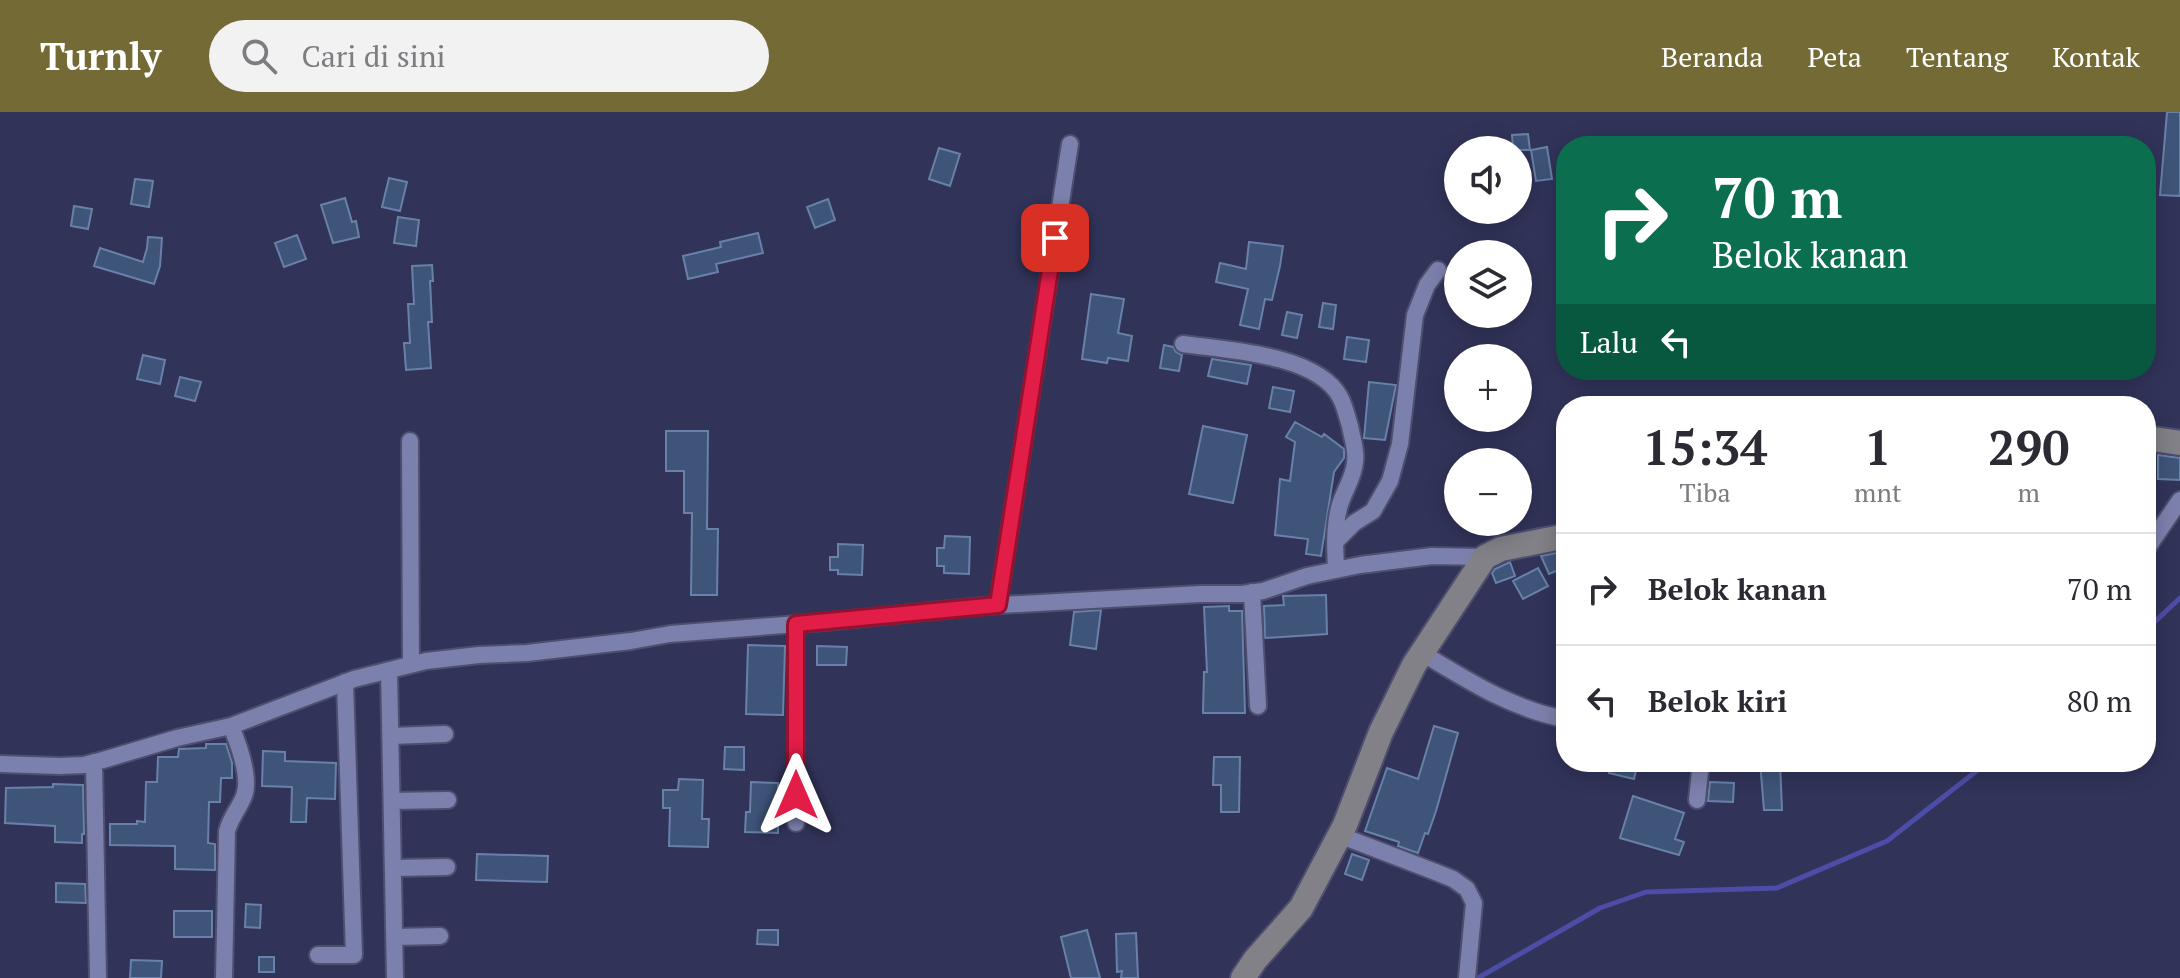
<!DOCTYPE html>
<html lang="id">
<meta charset="utf-8">
<style>
body{margin:0;font-family:"PT Serif",serif;background:#f2f2f3;color:#2b2b33;height:100vh;display:flex;flex-direction:column;font-size:30px;white-space:nowrap}
*{box-sizing:border-box;margin:0}
p{font-size:26px;color:#7c7c81}
.icon{flex:none;width:44px;height:44px;fill:none;stroke:currentColor;stroke-width:2;stroke-linecap:round;stroke-linejoin:round}
.map{position:relative;flex:1;overflow:hidden}
.details{position:absolute;left:1556px;top:284px;width:600px;height:376px;display:flex;flex-direction:column;background:#fff;border-radius:32px;box-shadow:0 4px 20px #0003}
.details>*{flex:none}
.hud{position:absolute;left:1556px;top:24px;width:600px;height:244px;border-radius:32px;box-shadow:0 4px 20px #0003;background:#0b6e4f;color:#fff;overflow:hidden}
.tools{position:absolute;left:1444px;top:24px;display:grid;gap:16px}
.tools a{display:grid;place-items:center;width:88px;height:88px;border-radius:50%;background:#fff;box-shadow:0 4px 20px #0003;font-size:40px}
.pin{position:absolute;display:grid;place-items:center;width:68px;height:68px;color:#fff;margin:-34px;border-radius:16px;box-shadow:0 4px 12px #0006}
.me{position:absolute;width:88px;margin:-44px;rotate:0deg;stroke-linejoin:round;filter:drop-shadow(0 0 6px #0008)}
.turn{display:flex;align-items:center;gap:28px;height:168px;padding:0 24px;font-size:36px}
.turn .icon{width:104px;height:104px;stroke-width:2.5}
.turn b{display:block;font-size:56px;line-height:68px}
.then{display:flex;align-items:center;height:76px;padding:0 24px;background:#0003;gap:16px;font-size:30px}
.eta{display:flex;justify-content:space-evenly;align-items:center;height:136px;text-align:center}
.eta b{font-size:48px;font-weight:700;line-height:56px}
ul{padding:0;list-style:none}
li{display:flex;align-items:center;gap:24px;height:112px;padding:0 24px;border-top:2px solid #e1e1e2}
li div{flex:1}
li b{display:block;font-size:30px}
li em{font-style:normal}
header{display:flex;align-items:center;gap:48px;box-sizing:border-box;height:112px;padding:0 40px;background:#746a35;color:#fff}
header strong{font-size:38px}
nav{display:flex;gap:44px;margin-inline-start:auto;font-size:28px}
.search{width:560px;height:72px;background:#f2f2f3;display:flex;align-items:center;gap:20px;box-sizing:border-box;padding:0 28px;border-radius:44px;color:#7c7c81;font-size:30px}
.map>svg:first-child{display:block}
.lines{fill:none;stroke-linecap:round;stroke-linejoin:round}
.stream{stroke:#4d4da7;stroke-width:5}
.building{fill:#3e5479;stroke:#6981a8;stroke-width:2}
.street-casing{stroke:#4e4e6e;stroke-width:20}
.secondary-casing{stroke:#4e4e6e;stroke-width:28}
.street{stroke:#7c80ac;stroke-width:16}
.secondary{stroke:#828187;stroke-width:24}
.route-casing{stroke:#92132f;stroke-width:20}
.route{stroke:#e11d48;stroke-width:14}
</style>
<header>
<strong>Turnly</strong>
<div class="search"><svg class="icon" aria-label="search" viewBox="0 0 24 24"><circle cx="10" cy="10" r="6"/><path d="M15 15l6 6"/></svg>Cari di sini</div>
<nav><a>Beranda</a><a>Peta</a><a>Tentang</a><a>Kontak</a></nav>
</header>
<div class="map">
<svg width="2180" height="866" viewBox="0 0 2180 866">
<rect width="100%" height="100%" fill="#313359"/>
<g class="lines">
<!-- stream -->
<path class="stream" d="M2146,518l34,-32
M1478,866l122,-70 46,-16 131,-4 110,-47 101,-79"/>
</g>
<!-- building -->
<path class="building" d="M2167,0h13v84l-20,-1z
M1528,22l2,16h-17l-1,-15z
M1547,35l5,32 -16,2 -5,-31z
M939,36l21,6 -10,32 -21,-7z
M389,66l18,4 -7,29 -18,-4z
M135,67l18,2 -4,26 -18,-3z
M345,86l7,24 4,-1 3,16 -26,6 -12,-38z
M828,87l7,21 -20,8 -8,-21z
M74,94l18,3 -4,20 -17,-3z
M398,105l21,3 -3,26 -22,-3z
M758,121l5,20 -47,11 2,8 -30,7 -5,-23 38,-9 -1,-5z
M297,123l9,24 -22,8 -9,-24z
M148,125l14,1 -2,28 -6,18 -60,-18 6,-18 43,14 4,-14z
M1249,130l34,4 -3,20 -8,34 -7,-1 -6,30 -19,-4 8,-36 -32,-7 4,-19 26,6z
M432,153l1,16h-3l2,41h-4l3,46 -25,2 -2,-27h6l-2,-39h6l-2,-38z
M1091,182l33,5 -6,34 14,3 -4,25 -20,-3 -1,5 -25,-4z
M1323,191l13,2 -3,24 -14,-2z
M1287,200l15,3 -5,23 -15,-3z
M1347,225l22,3 -3,22 -22,-3z
M1164,233l9,2 3,5 6,3 -3,16 -19,-3z
M143,243l22,5 -5,24 -23,-5z
M1212,247l39,6 -4,19 -39,-8z
M180,265l21,5 -6,19 -20,-5z
M1369,270l27,3 -11,55 -21,-2z
M1273,275l21,4 -4,21 -21,-4z
M1295,310l27,15 2,-3 20,15v9l-10,14 -13,84 -15,-2 2,-15 -33,-4 5,-56 10,2 5,-39 -9,-5z
M1203,314l44,9 -14,68 -44,-9z
M666,319h42l-1,98h11l-1,66h-26l1,-82h-8v-42h-18z
M2158,343l22,3v22l-22,-1z
M945,424l25,1 -1,37 -25,-1v-7h-7v-18h7z
M838,432l25,1 -1,30 -24,-1v-4h-8v-13h8z
M1566,439v16l-17,7 -8,-18z
M1510,450l5,14 -19,7 -4,-10 3,-4z
M1538,456l10,18 -25,13 -10,-18z
M1326,483l1,39 -62,4 -1,-32 20,-1 -1,-9z
M1229,494v5h13l3,102h-42l1,-41h3l-3,-65z
M1101,498l-5,39 -26,-4 4,-33z
M748,533l37,1 -2,69 -37,-1z
M817,534l30,1 -1,18h-29z
M1434,614l24,7 -22,78 -8,23 -3,-1 -7,20 -20,-7 1,-4 -34,-11 22,-63 31,11z
M206,632h20l6,19v15h-11l-1,24h-11l-1,41 7,1v26l-40,-1v-23l-65,-1v-21h27v-3l8,1 1,-40h11l1,-25h20l1,-8 27,-1z
M725,635h19v23l-20,-1z
M263,639l22,1v9l51,2 -1,36 -28,-1 -1,24h-15l1,-35 -30,-1z
M1214,645h26l-1,55h-18v-27h-8z
M1611,650h27l-4,17 -25,-6z
M1760,650h20l2,48h-18z
M679,667l24,1 -1,39h7l-1,28 -39,-1 1,-38h-7v-18h15z
M751,670l27,1v50l-33,-1 1,-20h4z
M1710,670l24,1 -1,19 -25,-1z
M53,672l30,1 1,49h-2v9l-27,-1v-16l-50,-3 1,-35 47,-1z
M1633,684l51,17 -9,26 9,3 -5,13 -59,-17z
M477,742l71,2 -1,26 -71,-2z
M1352,742l17,6 -7,20 -17,-6z
M56,771l29,1 1,19 -30,-1z
M246,792l15,1 -1,23 -15,-1z
M174,799h38v26h-38z
M758,818h20v15l-21,-1z
M1087,818l13,48h-29l-10,-41z
M1136,821l2,45h-17l1,-7 -5,1 -1,-38z
M259,845h15v15h-15z
M131,848l31,1 -1,17h-31z"/>
<g class="lines">
<defs>
<path id="street" d="M1183,232c43,6 134,10 157,53 5,9 7,20 10,29 2,12 7,24 5,36 -1,16 -12,30 -16,46 -5,20 -4,41 -3,61
M410,329l1,223
M1336,429l18,-18 19,-12 17,-30 10,-37 15,-129 12,-30 11,-15
M2146,438l34,-50
M1252,480l6,114
M998,493l72,-461
M796,512v199
M1422,541c45,27 91,57 144,66
M389,558l6,308
M391,624l54,-2
M94,650l4,216
M0,652l60,2 24,-1 19,-5 74,-22 54,-12 123,-47 72,-18 53,-6 48,-2 104,-12 39,-7 153,-12 160,-16 217,-12h42l21,-3 44,-15 53,-11 72,-9 53,1
M1697,688l4,-38
M392,689l56,-1
M1339,723l94,36 20,8 14,10 7,14 -7,75
M393,756l54,-1
M395,825l45,-1
M318,843h36l-9,-273
M224,866l3,-147c4,-15 12,-22 17,-35 7,-18 -6,-53 -13,-70"/>
<path id="secondary" d="M2146,326l34,5
M1243,866l12,-18 46,-52 44,-83 36,-93 33,-67 71,-108 16,-8 65,-13"/>
</defs>
<!-- street casing -->
<use href="#street" class="street-casing"/>
<!-- secondary casing -->
<use href="#secondary" class="secondary-casing"/>
<!-- street -->
<use href="#street" class="street"/>
<!-- secondary -->
<use href="#secondary" class="secondary"/>
</g>
<g class="lines">
<defs>
<path id="route" d="M796,683v-171l202,-19 57,-367"/>
</defs>
<!-- route casing -->
<use href="#route" class="route-casing"/>
<!-- route -->
<use href="#route" class="route"/>
</g>
</svg>
<div class="tools">
<a><svg class="icon" aria-label="sound" viewBox="0 0 24 24"><path d="M4 9h4l5-4v14l-5-4H4zM17 9q2 3 0 6"/></svg></a>
<a><svg class="icon" aria-label="layers" viewBox="0 0 24 24"><path d="M12 4l9 5-9 5-9-5zM3 14l9 5 9-5"/></svg></a>
<a>+</a>
<a>−</a>
</div>
<div class="pin" style="left:1055px;top:126px;background:#d93025"><svg class="icon" aria-label="arrive" viewBox="0 0 24 24"><path d="M6 21V4h12l-3 4 3 4H6"/></svg></div>
<svg class="me" style="left:796px;top:683px" viewBox="-20 -20 40 40"><path d="M0-17L14 15 0 8-14 15z" fill="#e11d48" stroke="#fff" stroke-width="4"/></svg>
<div class="hud">
<div class="turn"><svg class="icon" aria-label="right" viewBox="0 0 24 24"><path d="M7 20v-9h11M14 6l5 5-5 5"/></svg><div><b>70 m</b>Belok kanan</div></div>
<div class="then">Lalu<svg class="icon" aria-label="left" viewBox="0 0 24 24"><path d="M17 20v-9H6M10 6l-5 5 5 5"/></svg></div>
</div>
<section class="details">
<div class="eta">
<div><b>15:34</b><p>Tiba</p></div>
<div><b>1</b><p>mnt</p></div>
<div><b>290</b><p>m</p></div>
</div>
<ul>
<li><svg class="icon" aria-label="right" viewBox="0 0 24 24"><path d="M7 20v-9h11M14 6l5 5-5 5"/></svg><div><b>Belok kanan</b></div><em>70 m</em></li>
<li><svg class="icon" aria-label="left" viewBox="0 0 24 24"><path d="M17 20v-9H6M10 6l-5 5 5 5"/></svg><div><b>Belok kiri</b></div><em>80 m</em></li>
</ul>
</section>
</div>
